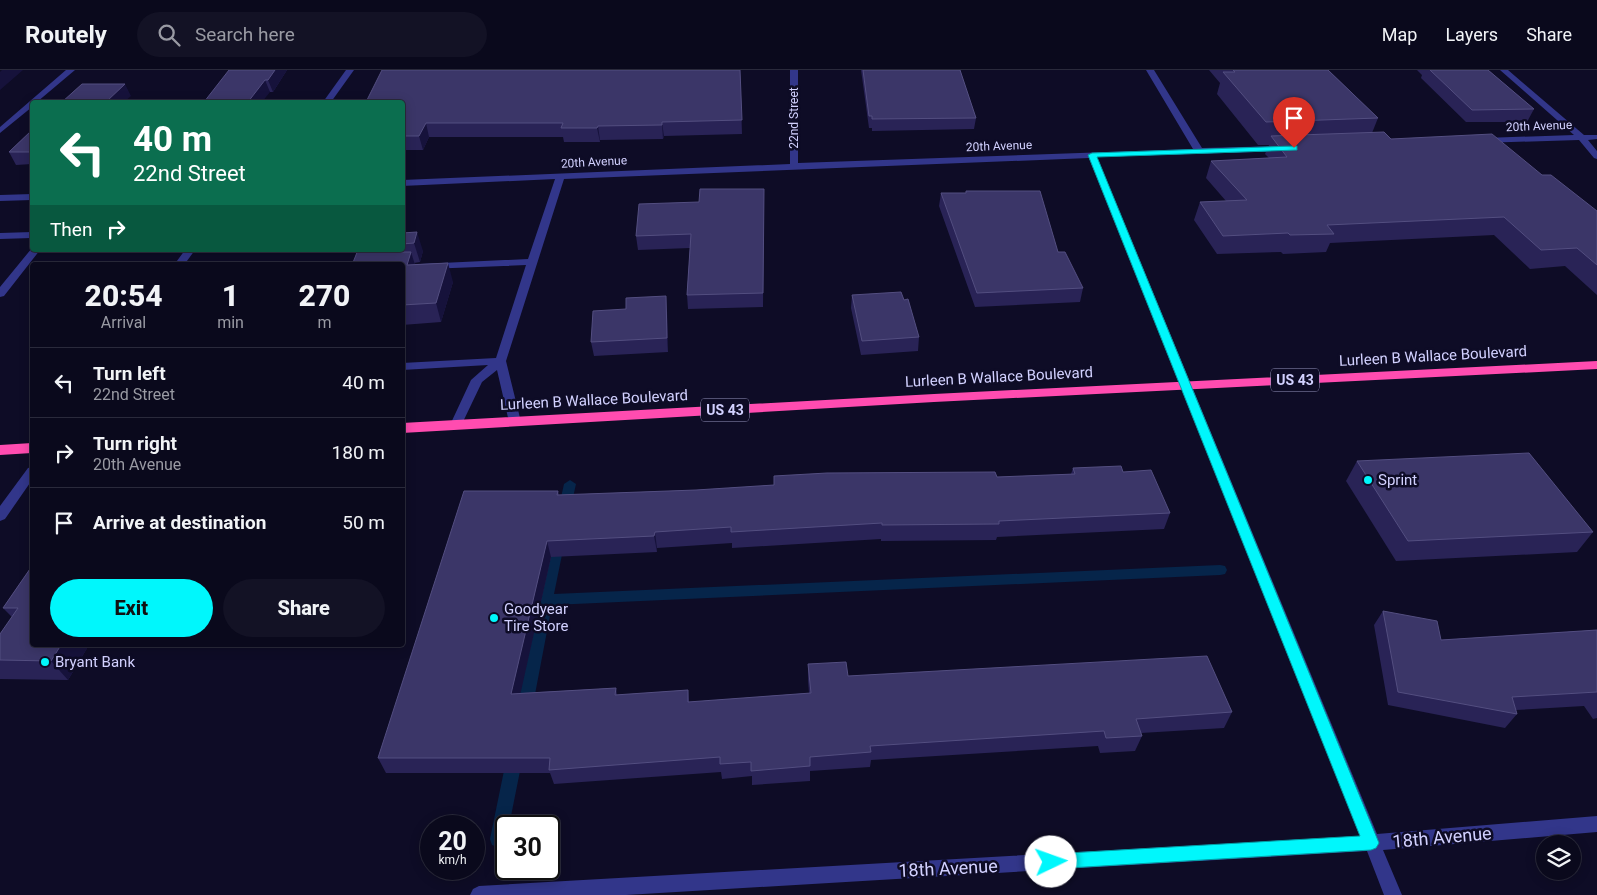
<!DOCTYPE html>
<style>
body{margin:0;font-family:Roboto,sans-serif;background:#131225;color:#f1f3f6;height:100vh;display:flex;flex-direction:column;font-size:19px;white-space:nowrap}
*{box-sizing:border-box;margin:0}
p{font-size:16px;color:#999aa3}
.icon{flex:none;width:28px;height:28px;fill:none;stroke:currentColor;stroke-width:2;stroke-linecap:round;stroke-linejoin:round}
.map{position:relative;flex:1;overflow:hidden}
.details{position:absolute;left:30px;top:192px;width:375px;height:385px;display:flex;flex-direction:column;background:#0a091c;border-radius:5px;box-shadow:0 2px 12px #0003,0 0 0 1px #2a2a3b}
.details>*{flex:none}
.guide{position:absolute;left:30px;top:30px;width:375px;height:152px;border-radius:5px;box-shadow:0 2px 12px #0003,0 0 0 1px #2a2a3b;background:#0b6e4f;color:#fff;overflow:hidden}
.controls{position:absolute;left:1536px;top:765px;display:grid;gap:10px}
.controls a{display:grid;place-items:center;width:45px;height:45px;border-radius:50%;background:#0a091c;box-shadow:0 2px 12px #0003,0 0 0 1px #2a2a3b;font-size:25px}
.speed{position:absolute;left:420px;top:745px;display:flex;gap:10px;font-size:25px;font-weight:700;text-align:center}
.speed>*{display:grid;place-content:center;width:65px;height:65px;border-radius:50%;background:#0a091c;box-shadow:0 2px 12px #0003,0 0 0 1px #2a2a3b;line-height:1}
.speed small{font-size:12px;font-weight:400}
.speed .limit{border:2px solid #111;border-radius:8px;background:#fff;color:#111}
.pin{position:absolute;display:grid;place-items:center;width:42px;height:42px;color:#fff;margin:-51px -21px;border-radius:50% 50% 50% 0;rotate:-45deg;box-shadow:0 0 5px #0007}
.pin .icon{rotate:45deg}
.me{position:absolute;width:55px;margin:-28px;rotate:87deg;stroke-linejoin:round;filter:drop-shadow(0 0 4px #0008)}
.turn{display:flex;align-items:center;gap:18px;height:105px;padding:0 20px;font-size:22px}
.turn .icon{width:65px;height:65px;stroke-width:2.5}
.turn b{display:block;font-size:35px;line-height:42px}
.then{display:flex;align-items:center;height:48px;padding:0 20px;background:#0003;gap:10px;font-size:19px}
.eta{display:flex;justify-content:space-evenly;align-items:center;height:85px;text-align:center}
.eta b{font-size:30px;font-weight:800;line-height:35px}
.button{display:flex;gap:10px;margin-top:auto;padding:10px 20px}
.button a{flex:1;height:58px;border-radius:30px;background:#00f7fc;color:#111;font-size:20px;font-weight:800;line-height:58px;text-align:center}
.button a+a{background:#131225;color:#f1f3f6}
ul{padding:0;list-style:none}
li{display:flex;align-items:center;gap:15px;height:70px;padding:0 20px;border-top:1px solid #2a2a3b}
li div{flex:1}
li b{display:block;font-size:19px}
li em{font-style:normal}
header{display:flex;align-items:center;gap:30px;box-sizing:border-box;height:70px;padding:0 25px;background:#0a091c;border-bottom:1px solid #2a2a3b}
header strong{font-size:24px}
nav{display:flex;gap:28px;margin-inline-start:auto;font-size:18px}
.search{width:350px;height:45px;background:#131225;display:flex;align-items:center;gap:12px;box-sizing:border-box;padding:0 18px;border-radius:28px;color:#999aa3;font-size:19px}
.map>svg:first-child{display:block}
.lines{fill:none;stroke-linecap:round;stroke-linejoin:round}
.stream{fill:#06254a;fill-rule:evenodd}
.minor{fill:#32368a;fill-rule:evenodd}
.highway{fill:#ff4cb0;fill-rule:evenodd}
.wall{fill:#292356}
.shaded-wall{fill:#16123b}
.building{fill:#3b3668;stroke:#534e80}
.route{fill:#00f7fc;stroke:#00a1a4}
.poi-dot{fill:#00f7fc;stroke:#0e0c26;stroke-width:2}
.labels{text-anchor:middle;dominant-baseline:central;stroke-width:5;stroke-linejoin:round;paint-order:stroke}
.far-street-label{font-size:12px;fill:#d2d1ff;stroke:#0e0c26}
.shield{fill:#0e0c26;stroke:#9796be;stroke-width:1}
.shield-label{font-size:14px;font-weight:bold;fill:#d2d1ff}
.street-label{font-size:15px;fill:#d2d1ff;stroke:#0e0c26}
.poi-label{font-size:15px;fill:#d2d1ff;stroke:#0e0c26;text-anchor:start}
.near-street-label{font-size:18px;fill:#d2d1ff;stroke:#0e0c26}
</style>
<header>
<strong>Routely</strong>
<div class="search"><svg class="icon" aria-label="search" viewBox="0 0 24 24"><circle cx="10" cy="10" r="6"/><path d="M15 15l6 6"/></svg>Search here</div>
<nav><a>Map</a><a>Layers</a><a>Share</a></nav>
</header>
<div class="map">
<svg width="1597" height="825" viewBox="0 0 1597 825">
<rect width="100%" height="100%" fill="#0e0c26"/>
<g class="lines">
<!-- stream -->
<path class="stream" d="M570,410l6,4 -6,27 -1,3h-10l-1,-3 6,-27z
M558,465l5,2 2,3 -11,54 666,-29 5,1 2,4 -2,4 -5,1 -668,30 -20,105 -3,5 -5,2 -5,-2 -3,-5 35,-170 2,-3z
M515,679l6,2 2,5 -14,70h-3v13l-2,6 -6,2 -6,-2 -2,-6 17,-83 2,-5z"/>
<!-- minor -->
<path class="minor" d="M66,0h9l-38,32h-5v5l-32,26v-6z
M346,0h8l-23,32h-8z
M790,0h8v93l395,-14 -47,-79h8l48,78 85,-2v4l-3,1 -187,6 280,677 220,-18v16l-214,18 19,45h-18l-17,-44 -741,44h-156l3,-6 6,-3 881,-50 -271,-678 -525,21 -58,182 15,61 -2,3 -4,1 -6,-4 -12,-52 -15,12 -22,46 -4,1 -6,-4 21,-45 17,-15 -86,5v-7l94,-5 30,-93 -124,5v-5h-3l129,-6 27,-80 -153,7v-6l388,-16z
M1500,0h8l76,65h13v4l-9,1 9,11v8l-3,-1 -15,-18 -98,3v-4l3,-1 90,-3z
M32,124v6l-32,1v-6z
M32,162v6l-32,1v-6z
M32,178v2h8l-36,46 -4,1v-10z
M185,180h10l-11,15h-10z
M32,397v13l-27,39 -5,2v-15l28,-38z"/>
<!-- highway -->
<path class="highway" d="M1597,291v8l-663,33 -532,31v-10l532,-29z
M32,373v10l-32,2v-10z"/>
</g>
<!-- wall -->
<path class="wall" d="M229,0h58l-14,22h-3z
M740,0l2,64 -78,2 -1,3 -63,1v2h-36l-1,-5h-134l-6,13h-21v-48l-35,-2z
M861,0h99l16,48 -2,11 -102,2v-3h-3z
M1209,0h119l50,48 -6,15 19,6 151,36 55,36v84l-32,-29 -35,3 -36,-34 -164,8 -4,9 -43,2 -2,-2 -64,2 -23,-34 6,-18 26,-1 -20,-23 5,-17 58,-3 -4,-4 4,-9h-11l-41,-51 3,-11z
M1417,0h71l46,39 -7,13h-61l-45,-44 1,-3z
M32,60v34l-16,1 -7,-13z
M764,119l-1,118 -75,2 -1,-14 3,-47 -52,2 -2,-14 63,-34z
M966,121l92,61 25,36 -3,14 -105,5 -36,-101 2,-13h25z
M402,163l21,18 -3,11 -6,1 1,1 38,18 -12,40 -39,3v-60l-44,-15h44z
M852,225l52,5 15,37 -1,14 -57,4 -10,-47z
M626,239l41,1 1,42 -74,4 -3,-14z
M1357,391l236,71 -16,20 -181,9 -50,-80z
M1073,398l50,4 47,41 -6,16 -167,8 -1,3 -115,1v-2l-149,9v-5l-75,5v4l-106,5 -31,136 96,-5 1,7 71,-5 1,12 120,-9 -1,-13v-16l40,12 384,36 -8,16 -83,5 1,3 -7,15 -35,2 -2,-7 -227,14 -1,7 -60,4v10l-58,4v-9l-30,3 -1,-7 -167,12 -4,-11h-164l-8,-15 180,-267 1,4 137,-5 78,-5v-9l223,1 74,-3z
M32,496v79h57l-21,35 -68,-1v-45l12,-17 -9,-9z
M1383,541l58,29 156,-10v88l-4,1 -9,-13 -68,4 1,4 -12,14 -117,-23 -14,-80z"/>
<!-- shaded-wall -->
<path class="shaded-wall" d="M2,0h21l-23,20v-18z
M275,0h12l-14,22 -5,-12z
M265,10l5,12 -8,10h-14z
M125,14l6,12 -7,6h-18z
M662,52l2,14 -1,3 -1,-14z
M426,53l3,14 -6,13 -4,-14z
M598,56l2,14v2l-3,-14z
M417,162l6,19 -3,11 -6,-19z
M411,182l6,19 -10,-6z
M448,193l5,19 -12,40 -5,-19z
M666,226l1,14 1,42 -1,-14z
M655,462l2,16v4l-3,-16z
M547,471l4,16 -34,152 -6,-15z
M61,575h28l-21,35 -17,-19z"/>
<!-- building -->
<path class="building" d="M229,0h46l-7,10h-3l-17,22h-44z
M382,0h358l2,50 -80,2v3l-64,1 -1,2h-36l2,-5h-137l-7,13h-17v-34h-48l1,-1 12,-1z
M863,0h97l16,48 -104,1v-3h-3z
M1233,0h95l50,48 -112,4 -43,-50h12z
M1430,0h58l46,39 -62,1z
M82,14h43l-19,18h-44z
M32,60v22h-23z
M1384,62l7,7 101,-5 50,41h9l46,36v54l-20,-17 -36,2 -37,-33 -177,8 7,9 -44,1 -2,-2 -65,3 -23,-34 47,-2 -36,-39 76,-4 -16,-21z
M700,119h64l-1,104 -76,2 4,-61 -55,2 3,-32 60,-2z
M966,121h74l18,61h7l18,36 -106,5 -36,-100h25z
M417,162l-3,11 -12,1v-11z
M358,180h36l1,2h16l-4,13 41,-2 -12,40 -34,2v-40h-50z
M901,222l3,8 4,-1 11,38 -57,4 -10,-46z
M666,226l1,42 -76,4 2,-31 33,-2v-11z
M1529,383l64,79 -185,9 -51,-80z
M1121,396l2,6 28,-2 19,43 -171,8v3l-117,1v-2l-151,9v-5l-76,5 -1,4 -107,5 -36,153 105,-6 -1,7 73,-5v12l123,-9 -3,-29 38,-2 2,14 359,-20 25,56 -96,7 6,17 -36,2 -2,-7 -234,15 1,6 -61,5v9l-59,5v-9l-31,2v-7l-171,13 1,-12h-172l86,-267h94l-1,4 139,-5 78,-5v-9l53,-3 168,-1 2,5 78,-3 -2,-6z
M32,496v79h29l-10,16 -51,-1v-26l18,-26h-15z
M1383,541l54,10 4,19 156,-10v62l-85,5 5,17 -119,-22z"/>
<!-- route -->
<path class="route" d="M1294,76h3v4l-200,7 282,686 -3,5 -5,2 -320,19 -6,-2 -2,-5 2,-6 6,-2 309,-18 -272,-681 4,-2z"/>
<!-- markers -->
<g class="poi-dot">
<circle cx="1368" cy="410" r="5"/>
<circle cx="494" cy="548" r="5"/>
<circle cx="45" cy="592" r="5"/>
</g>
<g class="labels">
<!-- far-street labels -->
<g class="far-street-label">
<text transform="translate(794 48) rotate(-90)">22nd Street</text>
<text transform="translate(1539 56) rotate(-2)">20th Avenue</text>
<text transform="translate(999 76) rotate(-2)">20th Avenue</text>
<text transform="translate(594 92) rotate(-3)">20th Avenue</text>
</g>
<!-- shield labels -->
<g class="shield">
<rect x="1271" y="298.5" width="48" height="23" rx="4"/>
<rect x="701" y="328.5" width="48" height="23" rx="4"/>
</g>
<g class="shield-label">
<text x="1295" y="310">US 43</text>
<text x="725" y="340">US 43</text>
</g>
<!-- street labels -->
<g class="street-label">
<text transform="translate(1433 286) rotate(-3)">Lurleen B Wallace Boulevard</text>
<text transform="translate(999 307) rotate(-3)">Lurleen B Wallace Boulevard</text>
<text transform="translate(594 330) rotate(-3)">Lurleen B Wallace Boulevard</text>
</g>
<!-- poi labels -->
<g class="poi-label">
<text x="1378" y="410">Sprint</text>
<text x="504" y="539">Goodyear<tspan x="504" dy="17">Tire Store</tspan></text>
<text x="55" y="592">Bryant Bank</text>
</g>
<!-- near-street labels -->
<g class="near-street-label">
<text transform="translate(1442 767) rotate(-5)">18th Avenue</text>
<text transform="translate(948 798) rotate(-3)">18th Avenue</text>
</g>
</g>
</svg>
<div class="controls">
<a><svg class="icon" aria-label="layers" viewBox="0 0 24 24"><path d="M12 4l9 5-9 5-9-5zM3 14l9 5 9-5"/></svg></a>
</div>
<div class="speed"><div>20<small>km/h</small></div><div class="limit">30</div></div>
<div class="pin" style="left:1294px;top:78px;background:#d93025"><svg class="icon" aria-label="arrive" viewBox="0 0 24 24"><path d="M6 21V4h12l-3 4 3 4H6"/></svg></div>
<svg class="me" style="left:1051px;top:792px" viewBox="-20 -20 40 40"><circle r="19" fill="#fff"/><path d="M0-13L10 11 0 6-10 11z" fill="#00f7fc"/></svg>
<div class="guide">
<div class="turn"><svg class="icon" aria-label="left" viewBox="0 0 24 24"><path d="M17 20v-9H6M10 6l-5 5 5 5"/></svg><div><b>40 m</b>22nd Street</div></div>
<div class="then">Then<svg class="icon" aria-label="right" viewBox="0 0 24 24"><path d="M7 20v-9h11M14 6l5 5-5 5"/></svg></div>
</div>
<section class="details">
<div class="eta">
<div><b>20:54</b><p>Arrival</p></div>
<div><b>1</b><p>min</p></div>
<div><b>270</b><p>m</p></div>
</div>
<ul>
<li><svg class="icon" aria-label="left" viewBox="0 0 24 24"><path d="M17 20v-9H6M10 6l-5 5 5 5"/></svg><div><b>Turn left</b><p>22nd Street</p></div><em>40 m</em></li>
<li><svg class="icon" aria-label="right" viewBox="0 0 24 24"><path d="M7 20v-9h11M14 6l5 5-5 5"/></svg><div><b>Turn right</b><p>20th Avenue</p></div><em>180 m</em></li>
<li><svg class="icon" aria-label="arrive" viewBox="0 0 24 24"><path d="M6 21V4h12l-3 4 3 4H6"/></svg><div><b>Arrive at destination</b></div><em>50 m</em></li>
</ul>
<div class="button"><a>Exit</a><a>Share</a></div>
</section>
</div>
